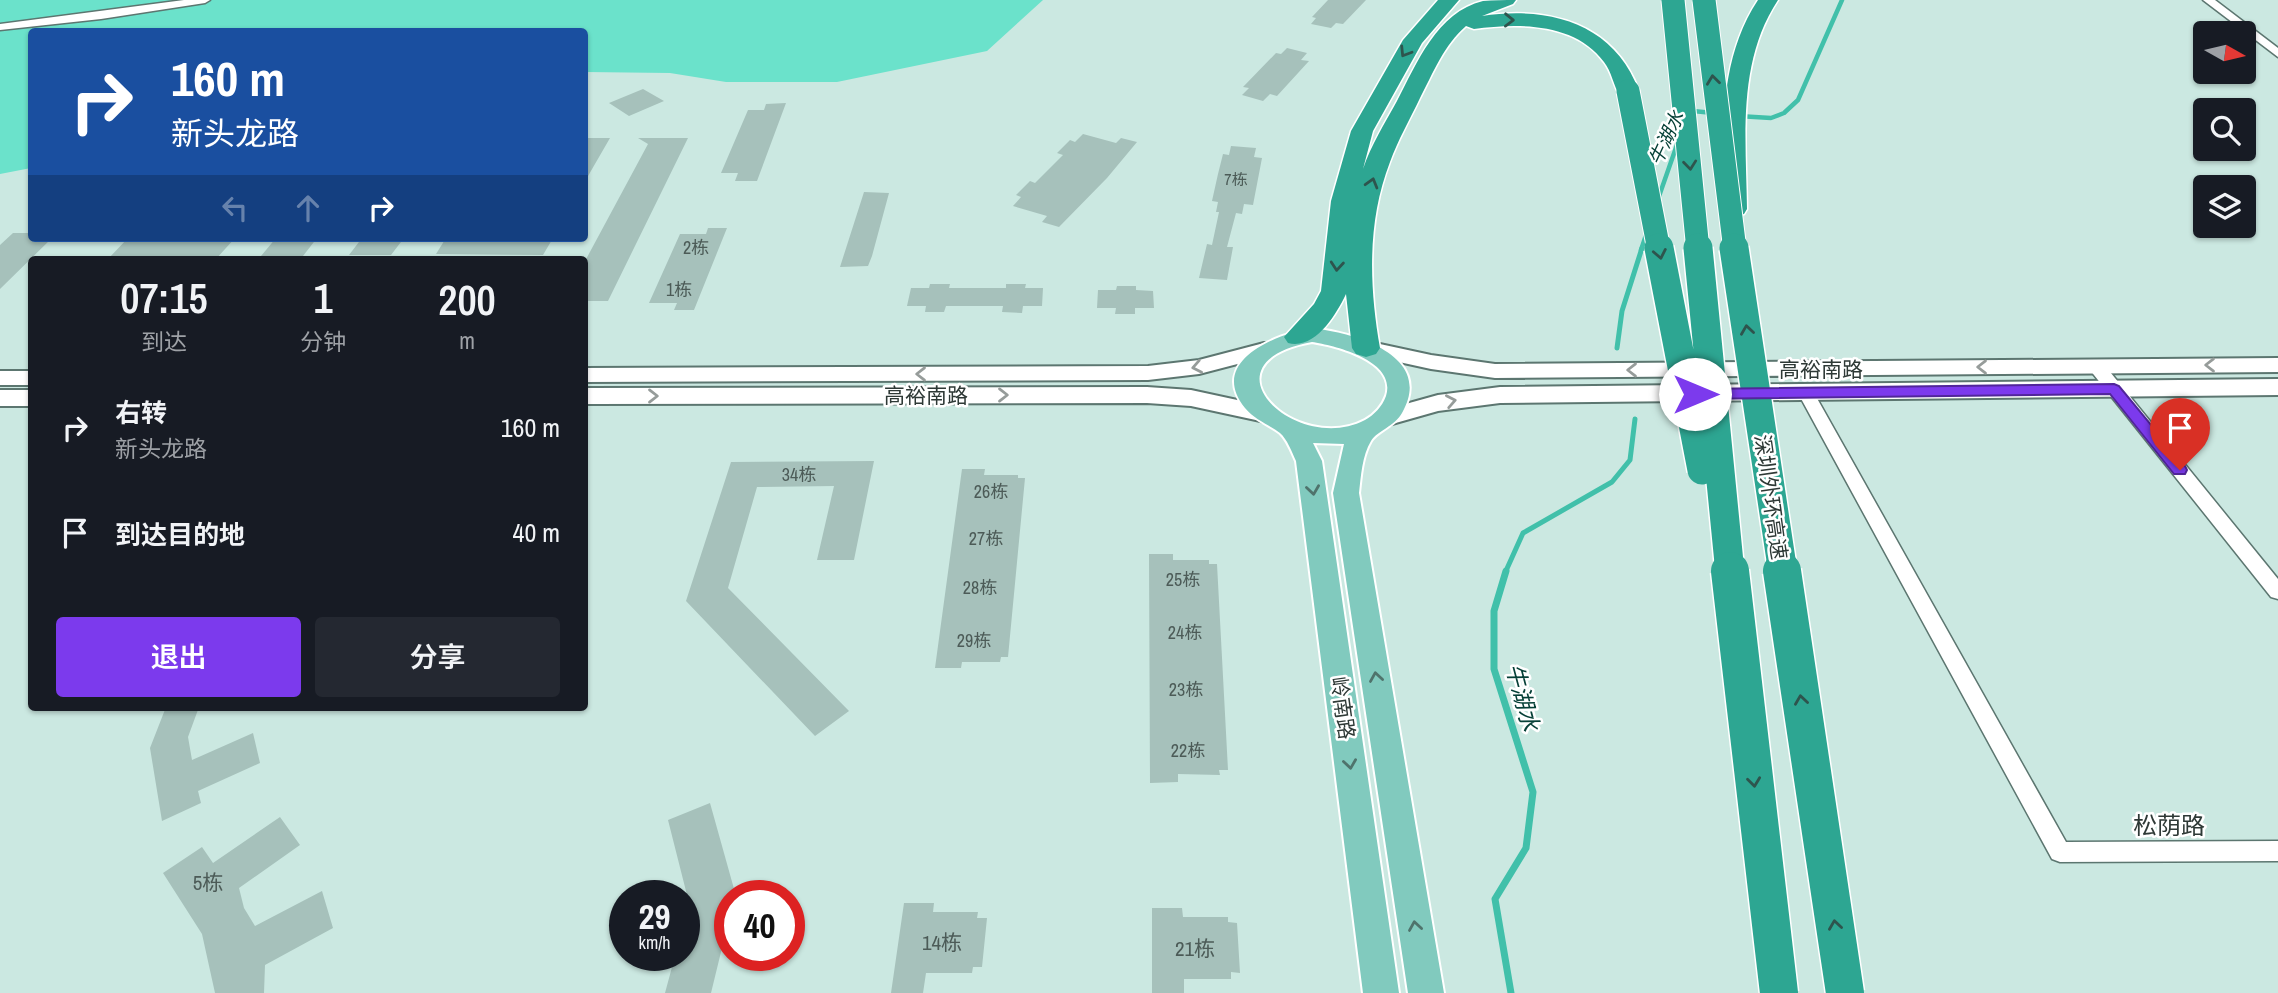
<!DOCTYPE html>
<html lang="zh">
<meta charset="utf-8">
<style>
body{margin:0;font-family:"Archivo Narrow","Noto Sans SC",sans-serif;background:#242831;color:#f1f3f6;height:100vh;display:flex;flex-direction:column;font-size:26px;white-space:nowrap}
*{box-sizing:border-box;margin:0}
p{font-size:23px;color:#9ea1a6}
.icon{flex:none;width:38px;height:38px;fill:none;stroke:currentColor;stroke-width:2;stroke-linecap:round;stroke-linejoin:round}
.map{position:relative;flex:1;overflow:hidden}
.drawer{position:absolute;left:28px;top:256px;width:560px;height:455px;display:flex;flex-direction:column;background:#171b24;border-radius:7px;box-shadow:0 2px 5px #0004}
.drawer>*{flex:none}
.banner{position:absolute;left:28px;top:28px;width:560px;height:214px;border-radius:7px;box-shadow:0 2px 5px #0004;background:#1a4fa0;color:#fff;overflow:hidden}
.needle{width:46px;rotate:98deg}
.buttons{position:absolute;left:2193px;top:21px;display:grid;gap:14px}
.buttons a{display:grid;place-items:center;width:63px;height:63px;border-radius:7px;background:#171b24;box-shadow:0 2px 5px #0004;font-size:35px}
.speed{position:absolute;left:609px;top:880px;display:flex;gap:14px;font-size:35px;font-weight:700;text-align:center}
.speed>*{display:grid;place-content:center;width:91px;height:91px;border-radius:50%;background:#171b24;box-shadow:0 2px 5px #0004;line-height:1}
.speed small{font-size:18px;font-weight:400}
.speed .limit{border:10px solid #d22;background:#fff;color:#111}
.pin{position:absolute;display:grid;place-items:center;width:60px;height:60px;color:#fff;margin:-72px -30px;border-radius:50% 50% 50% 0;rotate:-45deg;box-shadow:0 0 7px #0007}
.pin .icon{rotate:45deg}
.me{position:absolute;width:77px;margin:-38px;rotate:90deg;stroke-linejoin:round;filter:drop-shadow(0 0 5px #0008)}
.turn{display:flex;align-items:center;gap:24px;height:147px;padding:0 28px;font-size:32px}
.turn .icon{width:91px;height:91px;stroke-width:2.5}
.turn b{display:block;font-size:49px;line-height:60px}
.lanes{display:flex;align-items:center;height:66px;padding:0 28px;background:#0003;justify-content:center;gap:35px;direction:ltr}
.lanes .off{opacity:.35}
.eta{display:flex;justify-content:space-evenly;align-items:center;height:119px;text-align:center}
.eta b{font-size:42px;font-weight:600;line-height:49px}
.primary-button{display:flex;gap:14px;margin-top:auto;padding:14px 28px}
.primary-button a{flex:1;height:80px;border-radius:7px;background:#7c3aed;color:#fff;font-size:28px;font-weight:600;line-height:80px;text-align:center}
.primary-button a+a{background:#242831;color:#f1f3f6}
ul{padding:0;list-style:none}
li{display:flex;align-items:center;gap:21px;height:105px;padding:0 28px}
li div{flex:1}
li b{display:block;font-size:26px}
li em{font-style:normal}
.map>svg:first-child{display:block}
.green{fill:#6be2cb}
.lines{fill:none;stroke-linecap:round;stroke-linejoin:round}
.stream-far2{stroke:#41c0aa;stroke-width:4.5}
.stream-far1{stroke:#41c0aa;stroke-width:5}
.stream{stroke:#41c0aa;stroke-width:7}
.building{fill:#a6c1bb}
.street-casing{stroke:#5c7670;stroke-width:3}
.secondary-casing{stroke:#5c7670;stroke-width:4}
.primary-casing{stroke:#fff;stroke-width:4}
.highway-casing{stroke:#fff;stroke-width:3}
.street{fill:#fff;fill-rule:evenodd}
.secondary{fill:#fff;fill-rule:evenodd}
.primary{fill:#81cabe;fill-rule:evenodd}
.highway{fill:#2da692;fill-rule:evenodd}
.highway-bridge-far2-casing{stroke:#fff;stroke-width:25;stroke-linecap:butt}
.highway-bridge-far1-casing{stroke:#fff;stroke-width:32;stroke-linecap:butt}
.highway-bridge-casing{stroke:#fff;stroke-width:41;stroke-linecap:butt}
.highway-bridge-far2{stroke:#2da692;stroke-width:23}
.highway-bridge-far1{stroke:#2da692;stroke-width:29}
.highway-bridge{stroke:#2da692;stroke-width:38}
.oneway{stroke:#2e544d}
.oneway2{stroke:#969c9a}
.oneway3{stroke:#4f736c}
.route{fill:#7c3aed;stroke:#51269a;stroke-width:2}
.labels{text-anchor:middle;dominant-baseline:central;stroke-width:5;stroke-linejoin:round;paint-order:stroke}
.far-number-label{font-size:16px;fill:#4c5b57}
.number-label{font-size:18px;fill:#4c5b57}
.far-water-label{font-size:19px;font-style:italic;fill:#064037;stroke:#fff}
.street-label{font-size:21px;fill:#2e3936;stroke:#fff}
.near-number-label{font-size:21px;fill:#4c5b57}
.water-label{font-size:23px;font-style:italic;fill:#064037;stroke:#fff}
.near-street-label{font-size:24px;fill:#2e3936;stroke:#fff}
</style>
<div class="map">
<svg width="2278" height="993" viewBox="0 0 2278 993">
<rect width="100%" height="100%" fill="#cbe8e1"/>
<!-- green -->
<path class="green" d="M0,0h1043l-56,51 -150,31h-111l-56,-9 -85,-1 -1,-40h-552l-1,136 -31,6z"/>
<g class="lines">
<!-- stream-far2 -->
<path class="stream-far2" d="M1691,114l2,-3 20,2
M1738,116l33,2 13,-5 14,-13 44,-100
M1657,202l22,-63
M1641,250l6,-18"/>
<!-- stream-far1 -->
<path class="stream-far1" d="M1617,348l5,-37 20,-63
M1505,573l18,-40 89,-51 18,-22 5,-41"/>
<!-- stream -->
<path class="stream" d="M1506,571l-12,40v58l39,123 -7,56 -31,51 16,94"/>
</g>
<!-- building -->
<path class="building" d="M1328,0h38l-23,24 -7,-1 -5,5 -20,-4 5,-6 -4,-1z
M1287,48l20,5 -6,7 8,1 -32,35 -7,-2 -7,7 -21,-6 7,-7 -6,-1 33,-34 5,1z
M643,89l21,12 -35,15 -20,-13z
M786,103l-29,78h-22l3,-8h-17l27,-63h16l2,-6z
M1083,134l33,9 5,-5 16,4 -30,36 -48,49 -17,-5 5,-6 -34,-10 8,-9 -5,-2 14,-14 5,2 28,-28 -6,-2 13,-13 5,2z
M584,138h26l-26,45z
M638,138h50l-80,163h-24v-38l64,-119z
M1231,146l25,2 -2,9 8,1 -9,47 -9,-1 -2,10 -6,-1 -9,34h6l-6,33 -28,-2 8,-34 5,1 7,-33h-3l2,-10 -6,-1 6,-27 5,-20 6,1z
M864,192l25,1 -17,63 -4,10 -28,1z
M708,228h19l-33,82h-20l3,-7h-28l31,-69h26z
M13,233h19v5h20l-52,51v-44z
M128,238h107l-19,21h-108z
M276,238h41l-14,18h-42z
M362,238h42l-13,17h-42z
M446,238h107l-10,17 -107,-1z
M930,284h20l-1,4h57v-4h20l-1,4h18l-1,18h-19l-1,7 -20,-1 1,-6h-57l-2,6h-19l1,-6h-19l4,-18h18z
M1117,286h19v4l17,1 1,17h-19v6h-20l1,-6h-19l1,-18h18z
M874,461l-20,99h-37l17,-74 -77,1 -29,101 121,123 -34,25 -129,-135 45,-139z
M962,469h23l-1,6h34v3h7l-17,179h-7l-1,5h-38l-1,6h-26z
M1149,554h24v6h36v4h8l11,206h-9l1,5 -42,-1v8l-28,1z
M166,707h33l-11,30 4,23 61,-27 7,30 -62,28 3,12 -39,18 -12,-73z
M710,803l26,93h-6v19l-19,78h-46l10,-37h9v-36l5,-17 -21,-83z
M280,817l20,28 -61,43 5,20 11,18 67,-35 11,37 -68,37 -1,28h-49l-13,-59 -39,-61 39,-26 11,16z
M904,903h30l-1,9h45l-1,6h10l-5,49h-9l-1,6h-46l-3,20h-32z
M1152,908h30l1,9h45v5l9,1 3,50 -9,-1v7h-47v14h-32z"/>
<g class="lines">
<defs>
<path id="street" d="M184,0h26l-5,3 -104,16 -101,11v-6z
M2203,0h12l63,48v9z
M2096,361l6,1 176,217v20l-7,-2 -181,-227 -2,-4 2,-4z
M1806,388l8,5 252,449 212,-1v20l-218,1 -8,-3 -254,-466z"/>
<path id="secondary" d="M1366,341l65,14 64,9 783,-6v14l-783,6 -64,-9 -73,-16 -3,-5 3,-5z
M1264,343l8,2 3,5 -3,5 -73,19 -51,6 -564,2v-14l564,-2 51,-6z
M0,371h32v14h-32z
M2278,379v16l-778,8 -62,8 -53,15 -8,-2 -4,-6 4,-6 61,-17 62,-8z
M1147,387l44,3 74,16 8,2 3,6 -3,6 -8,2 -74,-16 -44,-3 -563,1v-16z
M0,390h32v16h-32z"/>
<path id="primary" d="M1312,328c42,5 123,27 90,85 -7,13 -25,18 -31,28 -9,15 -10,35 -12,52l85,500h-36l-75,-500 11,-49 -31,-1 9,18 77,532h-36l-67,-532c-4,-9 -9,-22 -16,-28 -12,-9 -25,-13 -35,-25 -38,-47 32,-74 67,-80zM1312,342c25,4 85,19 74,54 -4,11 -12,19 -21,24 -68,36 -168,-57 -53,-78z"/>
<path id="highway" d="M1438,0h21l-37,43 -49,88 -10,38c8,-24 22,-46 34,-68 20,-38 40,-89 86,-100 10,-1 22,-1 33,-1l-3,4 -31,12c67,-10 132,7 157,75l-3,5h-16c-7,-11 -8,-24 -16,-34 -29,-40 -87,-39 -130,-33l-8,-3c-22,19 -33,47 -46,72 -10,21 -22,42 -30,64 -23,59 -21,124 -10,186l-4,6 -10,3 -10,-3 -4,-6 -6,-54c-10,21 -31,56 -58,49l-4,-6 30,-33 7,-13 10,-90 20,-70 52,-91z
M1758,0h20c-41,62 -32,138 -31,209l-3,5 -9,2 -9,-2 -3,-5c0,-71 -6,-147 35,-209z"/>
</defs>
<!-- street casing -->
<use href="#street" class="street-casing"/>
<!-- secondary casing -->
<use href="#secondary" class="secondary-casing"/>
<!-- primary casing -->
<use href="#primary" class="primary-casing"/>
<!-- highway casing -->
<use href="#highway" class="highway-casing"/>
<!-- street -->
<use href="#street" class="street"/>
<!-- secondary -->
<use href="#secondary" class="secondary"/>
<!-- primary -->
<use href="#primary" class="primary"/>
<!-- highway -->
<use href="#highway" class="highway"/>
<defs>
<path id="highway-bridge-far2" d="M1673,0l25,250
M1704,0l31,250
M1628,91l31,159"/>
<path id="highway-bridge-far1" d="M1659,248l43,222
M1698,248l32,325
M1734,248l49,325"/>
<path id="highway-bridge" d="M1730,571l49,422
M1782,571l63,422"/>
</defs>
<!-- highway-bridge-far2 casing -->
<use href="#highway-bridge-far2" class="highway-bridge-far2-casing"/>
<!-- highway-bridge-far1 casing -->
<use href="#highway-bridge-far1" class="highway-bridge-far1-casing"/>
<!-- highway-bridge casing -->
<use href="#highway-bridge" class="highway-bridge-casing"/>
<!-- highway-bridge-far2 -->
<use href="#highway-bridge-far2" class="highway-bridge-far2"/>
<!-- highway-bridge-far1 -->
<use href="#highway-bridge-far1" class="highway-bridge-far1"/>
<!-- highway-bridge -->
<use href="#highway-bridge" class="highway-bridge"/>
</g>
<!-- one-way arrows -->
<defs><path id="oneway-chevron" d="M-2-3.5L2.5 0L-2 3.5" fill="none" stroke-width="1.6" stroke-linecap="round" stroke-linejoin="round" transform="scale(1.75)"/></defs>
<g class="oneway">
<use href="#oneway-chevron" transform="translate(1509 20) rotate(1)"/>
<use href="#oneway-chevron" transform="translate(1405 52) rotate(122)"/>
<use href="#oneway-chevron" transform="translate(1713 80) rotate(-97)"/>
<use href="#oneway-chevron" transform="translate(1690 165) rotate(84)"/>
<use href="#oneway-chevron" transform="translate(1372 183) rotate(-74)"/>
<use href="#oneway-chevron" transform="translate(1660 254) rotate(79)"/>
<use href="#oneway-chevron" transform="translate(1337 266) rotate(95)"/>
<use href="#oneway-chevron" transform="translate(1747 330) rotate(-98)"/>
<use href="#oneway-chevron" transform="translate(1801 700) rotate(-98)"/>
<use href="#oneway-chevron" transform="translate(1754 782) rotate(83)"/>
<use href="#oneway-chevron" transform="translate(1835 925) rotate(-98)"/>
</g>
<g class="oneway2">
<use href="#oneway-chevron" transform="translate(2210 365) rotate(180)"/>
<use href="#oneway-chevron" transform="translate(1197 367) rotate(169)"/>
<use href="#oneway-chevron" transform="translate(1982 367) rotate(180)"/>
<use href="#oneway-chevron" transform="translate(1632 370) rotate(180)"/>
<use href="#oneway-chevron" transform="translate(921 374) rotate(180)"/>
<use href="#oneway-chevron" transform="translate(1003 395)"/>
<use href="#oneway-chevron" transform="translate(653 396)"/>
<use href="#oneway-chevron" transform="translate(1451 401) rotate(-11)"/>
</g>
<g class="oneway3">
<use href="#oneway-chevron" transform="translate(1313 490) rotate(82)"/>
<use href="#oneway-chevron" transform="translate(1376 677) rotate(-99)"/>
<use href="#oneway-chevron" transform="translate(1350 764) rotate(82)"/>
<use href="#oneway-chevron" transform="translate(1415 926) rotate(-99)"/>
</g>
<!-- route -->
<path class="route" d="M2114,384l5,2 66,80 2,4 -2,4h-11l-64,-80 -415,5 -7,-5 7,-5z"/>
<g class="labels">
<!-- far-number labels -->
<g class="far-number-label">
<text x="1236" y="179">7栋</text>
</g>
<!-- number labels -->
<g class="number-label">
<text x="696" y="247">2栋</text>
<text x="679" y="289">1栋</text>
<text x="799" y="474">34栋</text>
<text x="991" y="491">26栋</text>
<text x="986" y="538">27栋</text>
<text x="1183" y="579">25栋</text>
<text x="980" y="587">28栋</text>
<text x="1185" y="632">24栋</text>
<text x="974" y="640">29栋</text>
<text x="1186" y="689">23栋</text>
<text x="1188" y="750">22栋</text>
</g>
<!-- far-water labels -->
<g class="far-water-label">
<text transform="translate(1666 138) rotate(-65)">牛湖水</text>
</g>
<!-- street labels -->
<g class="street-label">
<text x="1821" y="369">高裕南路</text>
<text x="926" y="395">高裕南路</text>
<text transform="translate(1771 497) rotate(82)">深圳外环高速</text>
<text transform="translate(1343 708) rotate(82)">岭南路</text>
</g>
<!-- near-number labels -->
<g class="near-number-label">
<text x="208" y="882">5栋</text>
<text x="942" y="942">14栋</text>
<text x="1195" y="948">21栋</text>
</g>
<!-- water labels -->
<g class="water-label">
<text transform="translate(1523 697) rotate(75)">牛湖水</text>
</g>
<!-- near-street labels -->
<g class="near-street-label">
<text x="2169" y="825">松荫路</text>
</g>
</g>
</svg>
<div class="buttons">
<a><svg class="needle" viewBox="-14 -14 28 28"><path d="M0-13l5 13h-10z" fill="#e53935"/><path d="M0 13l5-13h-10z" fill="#9ea1a6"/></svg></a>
<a><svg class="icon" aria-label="search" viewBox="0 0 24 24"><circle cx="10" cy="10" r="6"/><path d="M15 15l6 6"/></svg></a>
<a><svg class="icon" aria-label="layers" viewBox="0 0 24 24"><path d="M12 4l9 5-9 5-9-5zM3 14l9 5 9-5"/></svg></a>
</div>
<div class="speed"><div>29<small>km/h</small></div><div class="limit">40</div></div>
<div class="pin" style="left:2180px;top:470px;background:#d93025"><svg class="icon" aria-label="arrive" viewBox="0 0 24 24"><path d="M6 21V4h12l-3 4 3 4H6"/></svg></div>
<svg class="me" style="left:1695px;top:394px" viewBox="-20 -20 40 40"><circle r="19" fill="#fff"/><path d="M0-13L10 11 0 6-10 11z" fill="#7c3aed"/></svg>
<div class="banner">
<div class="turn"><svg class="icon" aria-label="right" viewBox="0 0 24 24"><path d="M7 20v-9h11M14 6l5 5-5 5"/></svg><div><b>160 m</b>新头龙路</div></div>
<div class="lanes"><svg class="icon off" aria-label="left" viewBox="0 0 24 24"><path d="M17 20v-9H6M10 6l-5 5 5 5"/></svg><svg class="icon off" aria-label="ahead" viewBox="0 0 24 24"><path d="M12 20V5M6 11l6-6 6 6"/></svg><svg class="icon" aria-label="right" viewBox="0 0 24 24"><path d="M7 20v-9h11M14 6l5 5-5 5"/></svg></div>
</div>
<section class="drawer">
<div class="eta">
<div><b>07:15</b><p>到达</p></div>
<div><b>1</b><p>分钟</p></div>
<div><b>200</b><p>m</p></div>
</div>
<ul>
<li><svg class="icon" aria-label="right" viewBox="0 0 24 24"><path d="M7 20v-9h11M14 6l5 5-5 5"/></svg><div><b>右转</b><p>新头龙路</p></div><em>160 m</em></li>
<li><svg class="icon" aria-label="arrive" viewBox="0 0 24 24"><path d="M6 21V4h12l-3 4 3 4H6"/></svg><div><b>到达目的地</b></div><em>40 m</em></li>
</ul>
<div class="primary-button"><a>退出</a><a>分享</a></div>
</section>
</div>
